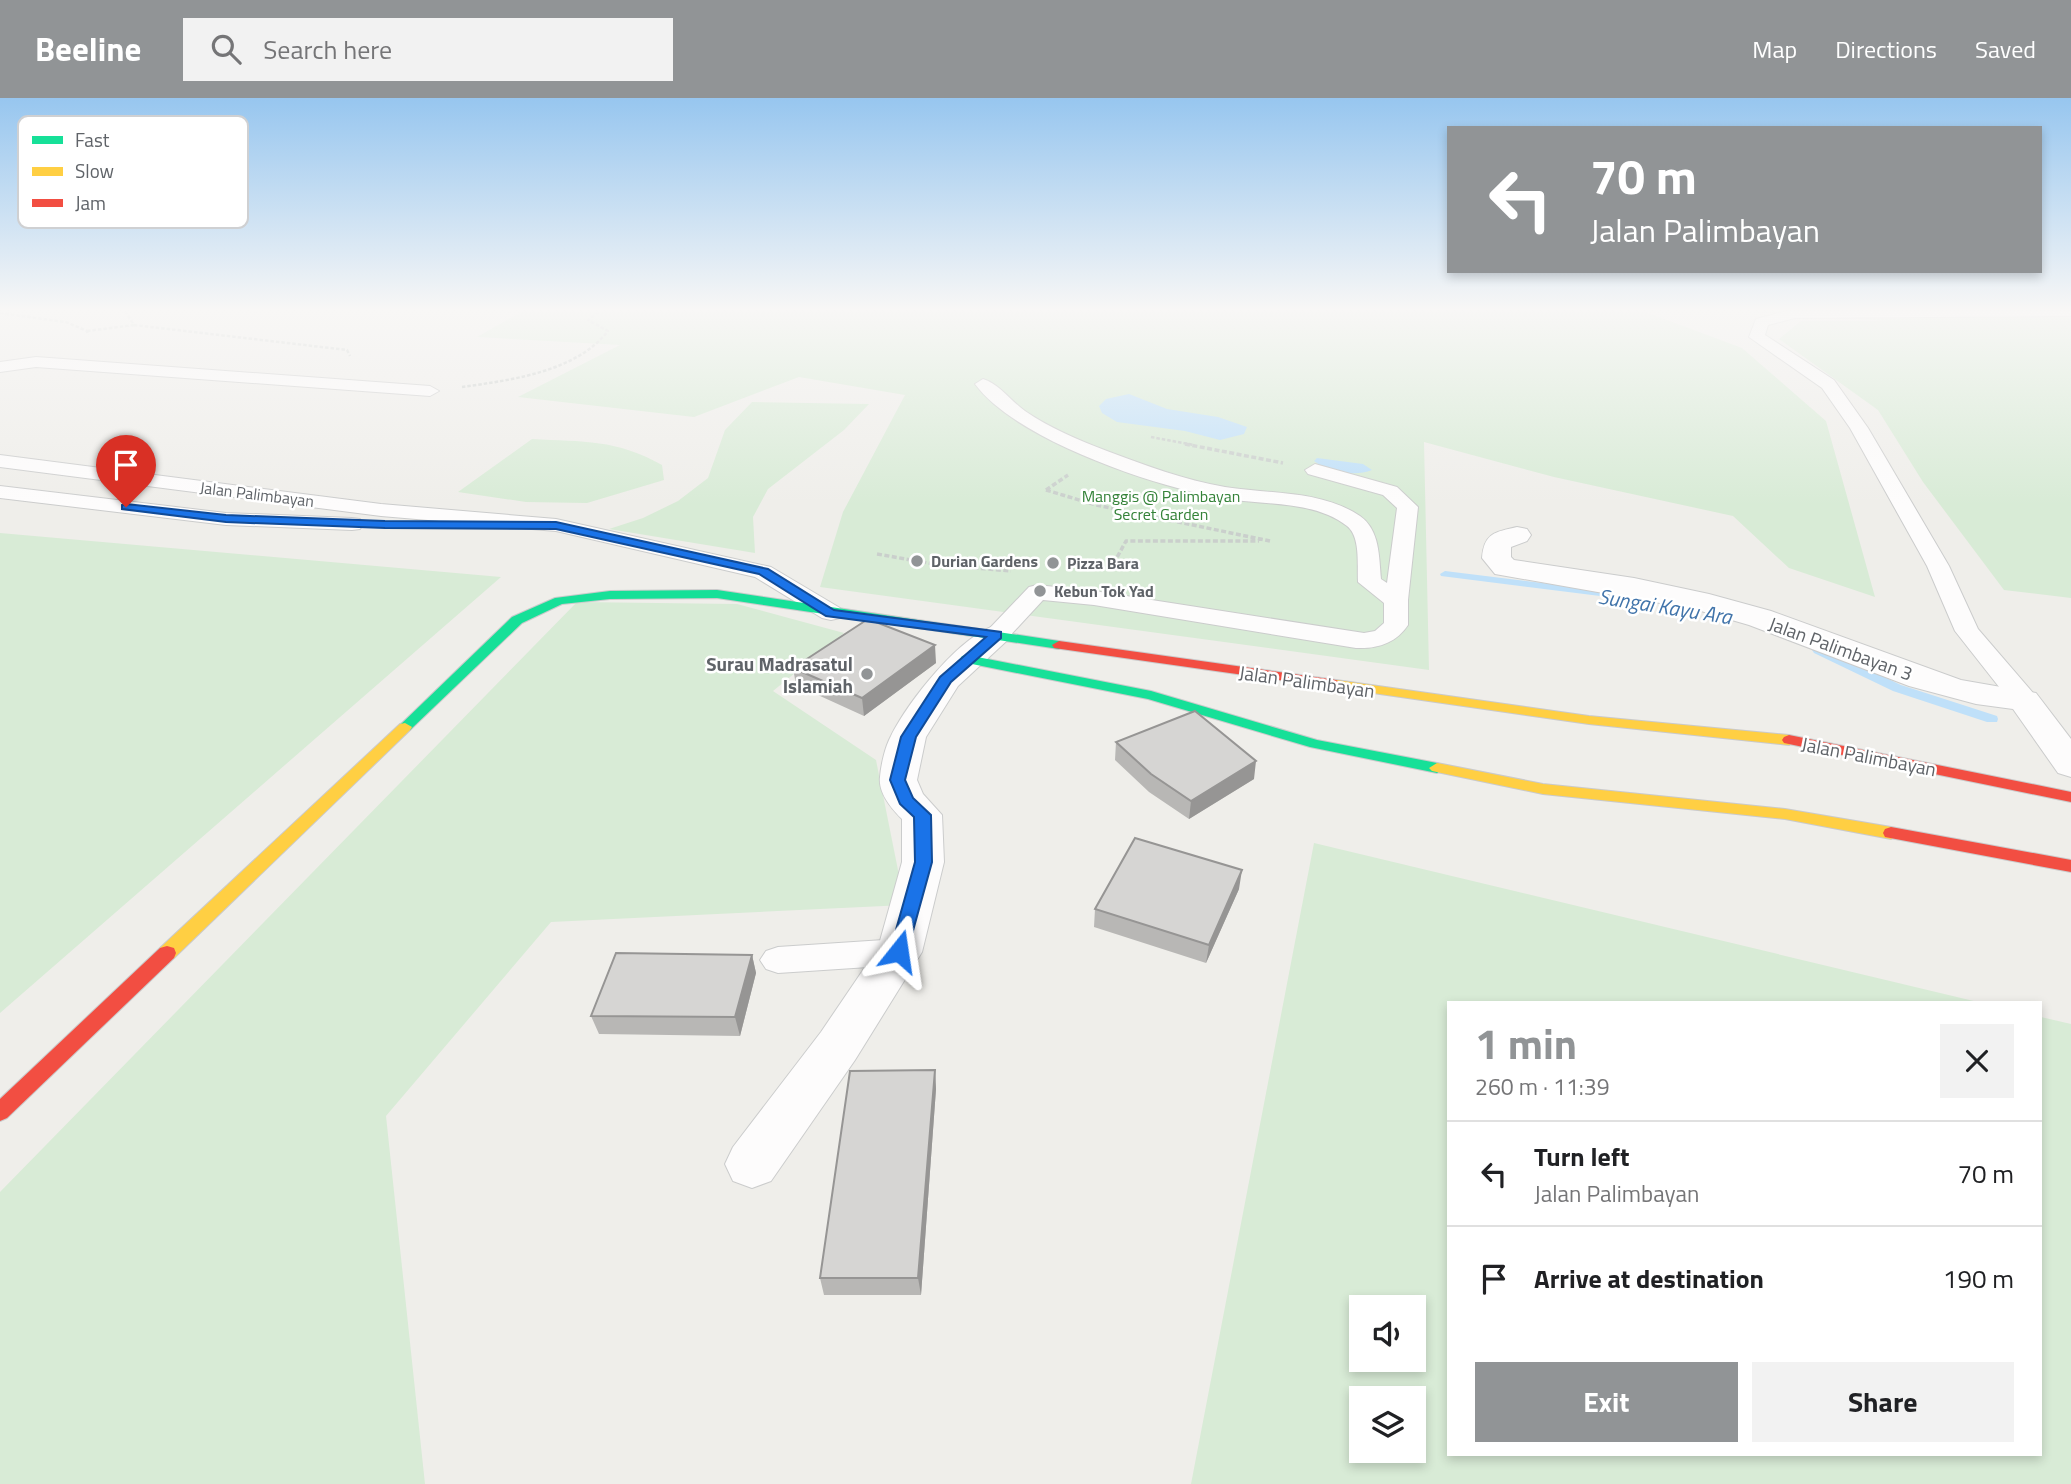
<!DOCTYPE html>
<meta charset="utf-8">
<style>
body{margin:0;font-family:"Titillium Web",sans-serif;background:#f2f2f2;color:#202124;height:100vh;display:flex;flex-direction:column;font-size:26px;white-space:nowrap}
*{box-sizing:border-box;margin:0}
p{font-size:23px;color:#757577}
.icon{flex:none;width:38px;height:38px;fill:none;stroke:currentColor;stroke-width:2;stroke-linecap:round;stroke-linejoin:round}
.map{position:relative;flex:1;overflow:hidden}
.details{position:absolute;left:1447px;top:903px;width:595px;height:455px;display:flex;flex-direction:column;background:#fff;border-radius:0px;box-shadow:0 4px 10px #0003}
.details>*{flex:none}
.top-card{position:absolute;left:1447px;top:28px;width:595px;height:147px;border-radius:0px;box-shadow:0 4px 10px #0003;background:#919496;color:#fff;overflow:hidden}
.tools{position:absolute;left:1349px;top:1197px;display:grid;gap:14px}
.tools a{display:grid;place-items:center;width:77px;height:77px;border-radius:0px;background:#fff;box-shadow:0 4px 10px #0003;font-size:35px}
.pin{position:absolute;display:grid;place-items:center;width:60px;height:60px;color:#fff;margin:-72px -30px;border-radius:50% 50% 50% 0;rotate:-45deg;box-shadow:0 0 7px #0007}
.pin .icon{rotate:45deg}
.me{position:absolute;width:77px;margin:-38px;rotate:15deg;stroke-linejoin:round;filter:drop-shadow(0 0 5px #0008)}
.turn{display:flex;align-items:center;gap:24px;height:147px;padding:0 28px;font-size:32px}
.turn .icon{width:91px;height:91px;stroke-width:2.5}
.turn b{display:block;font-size:49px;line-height:60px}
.round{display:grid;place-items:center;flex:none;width:74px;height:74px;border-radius:0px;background:#f2f2f2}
.summary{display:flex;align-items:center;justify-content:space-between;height:119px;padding:0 28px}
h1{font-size:42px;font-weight:700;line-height:52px;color:#919496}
.action{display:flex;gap:14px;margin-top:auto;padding:14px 28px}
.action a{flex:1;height:80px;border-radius:0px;background:#919496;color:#fff;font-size:28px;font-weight:700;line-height:80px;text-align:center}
.action a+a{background:#f2f2f2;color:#202124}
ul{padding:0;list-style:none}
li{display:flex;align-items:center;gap:21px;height:105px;padding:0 28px;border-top:2px solid #e0e0e0}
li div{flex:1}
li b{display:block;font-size:26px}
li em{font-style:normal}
header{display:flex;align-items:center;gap:42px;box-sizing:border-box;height:98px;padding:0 35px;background:#919496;color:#fff}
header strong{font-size:33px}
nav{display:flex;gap:38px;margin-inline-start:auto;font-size:24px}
.search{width:490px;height:63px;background:#f2f2f2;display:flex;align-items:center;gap:18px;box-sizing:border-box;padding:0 24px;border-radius:0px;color:#757577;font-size:26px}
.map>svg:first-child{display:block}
.green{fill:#d8ebd6;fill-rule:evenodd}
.water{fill:#bfe0f9}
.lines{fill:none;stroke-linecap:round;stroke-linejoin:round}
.stream{fill:#bfe0f9;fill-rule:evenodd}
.lane-casing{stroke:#cbcccc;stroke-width:2}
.street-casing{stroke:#cbcccc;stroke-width:2}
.fast-casing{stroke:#cacacb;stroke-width:2}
.slow-casing{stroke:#cacacb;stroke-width:2}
.jam-casing{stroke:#cacacb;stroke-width:2}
.path-far1{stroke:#cacfcc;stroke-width:2.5;stroke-dasharray:3.5 2;stroke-linecap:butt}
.path{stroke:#cacfcc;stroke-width:3.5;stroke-dasharray:5 2.5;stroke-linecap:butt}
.lane{fill:#fdfcfc;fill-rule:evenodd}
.street{fill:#fdfcfc;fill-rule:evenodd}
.fast{fill:#16e098;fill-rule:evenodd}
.slow{fill:#ffcf43;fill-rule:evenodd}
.jam{fill:#f24e42;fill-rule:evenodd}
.wall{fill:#b8b7b5}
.shaded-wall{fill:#969594}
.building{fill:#d6d5d3;stroke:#969594;stroke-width:2}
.route{fill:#1a73e8;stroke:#114b97;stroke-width:2}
.poi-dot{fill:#919496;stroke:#fff;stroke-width:2.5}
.labels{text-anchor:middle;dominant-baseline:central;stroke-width:5;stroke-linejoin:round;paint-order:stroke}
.far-street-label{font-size:16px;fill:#5f6368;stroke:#fff}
.far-park-label{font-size:16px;fill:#348238;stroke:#fff}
.far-poi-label{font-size:16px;font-weight:bold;fill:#5f6368;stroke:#fff;text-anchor:start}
.street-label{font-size:19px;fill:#5f6368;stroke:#fff}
.poi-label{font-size:19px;font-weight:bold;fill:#5f6368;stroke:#fff;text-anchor:end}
.water-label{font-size:21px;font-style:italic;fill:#4174aa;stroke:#fff}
.key{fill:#fff;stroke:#cfd0d2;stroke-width:2}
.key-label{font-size:19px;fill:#5f6368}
</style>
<header>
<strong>Beeline</strong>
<div class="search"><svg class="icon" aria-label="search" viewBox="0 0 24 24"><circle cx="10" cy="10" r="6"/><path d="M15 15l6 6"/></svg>Search here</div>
<nav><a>Map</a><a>Directions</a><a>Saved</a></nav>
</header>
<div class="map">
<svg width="2071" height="1386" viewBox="0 0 2071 1386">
<rect width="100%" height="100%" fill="#efeeea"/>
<!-- green -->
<path class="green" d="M523,213h1120l99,37 84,73 49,176 -86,-29 -56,-52 -179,-39 -130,-35 5,228 -609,-83 23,-75 62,-117 -106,-18 -105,40 -176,-20 102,-52 -143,-8z
M1740,213h331v287l-67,-8 -81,-108 -45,-72 -99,-71 22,-18h87z
M752,304l117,2 -25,26 -76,59 -15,28 2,36 -146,-24 34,-11 35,-17 30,-23 17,-48z
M532,341c52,3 84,0 130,26l2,15 -77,23 -61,-1 -68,-10z
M0,435l501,44 -501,436z
M577,504l160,2 107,29 -71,58 103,69 29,145 -354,17 -165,194 39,368h-425v-292z
M1314,745l668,160h-533v451h591l1,-437 30,7v460h-880zM1362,1209h52v53h-52zM1362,1300h52v53h-52z"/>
<!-- water -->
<path class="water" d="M1129,296l38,15 51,8 29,10 -3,7 -24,6 -35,-9 -68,-9 -15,-9 -3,-7 7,-7z
M1317,360l46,6 9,6c-18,7 -43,2 -58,-9z"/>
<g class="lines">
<!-- stream -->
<path class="stream" d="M1445,473l187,23 6,3 -6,3 -191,-24 -1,-2z
M1818,548l83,39 96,31 1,3 -1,3h-10l-94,-31 -79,-38 -2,-3z"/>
<defs>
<path id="lane" d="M1787,213h284v5l-276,2 -27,7 -3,10 69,45 34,48 81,138 29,63 56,65 3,6 -3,6 -10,2 -10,-2 -59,-75 -28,-65 -77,-138 -28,-40 -73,-51 7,-18z
M36,259l394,29 9,5 -9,5 -394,-29 -36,5v-10z
M983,281c15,4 29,23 42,32 25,17 53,29 82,40 37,14 78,29 118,36 43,7 97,3 135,29 20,14 19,41 21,63l6,4 10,-75 -14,-13 -75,-21 -3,-4 10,-6 82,23 21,20 -10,93v25c-12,18 -30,24 -52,23l-262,-43 -51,-5 -37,40 -9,2 -9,-2 -3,-5 3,-5 41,-43 8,-2 57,6 270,42 11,-2 9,-8v-20l-26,-21c-1,-16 3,-45 -11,-56 -31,-25 -82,-21 -119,-27 -68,-10 -212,-59 -253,-115z
M0,357l381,49 175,15 215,48 69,41 3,5 -3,5 -9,2 -9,-2 -67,-41 -199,-46 -175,-15 -381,-49z
M0,388l226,27 126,5 8,1 3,5 -3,5 -8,1 -126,-5 -226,-27z
M899,841l12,4 5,9 -5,9 -12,4 -121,8 -12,-4 -6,-9 6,-9 12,-4z"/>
<path id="street" d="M1517,429l10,2 4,6 -4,6 -16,6v10l3,3 120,18 75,16 62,17 190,69 75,13 35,46v38l-13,-4 -45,-64 -37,-5 -67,-18 -160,-61 -55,-16 -199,-35 -13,-16c2,-25 13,-26 35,-31z
M997,527l11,3 5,7 -55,51 -32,51 -9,43 6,14 19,21 2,47 -22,90 -67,108 -84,121 -19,7 -19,-7 -8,-17 8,-17 88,-115 57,-84 24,-86v-43c-10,-10 -24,-26 -22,-42 1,-12 5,-30 11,-41 17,-34 69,-101 106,-111z"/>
<path id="fast" d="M717,492l342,51 7,4 -7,4 -342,-51 -107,1 -48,5 -40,19 -112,107 -5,1 -7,-4 114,-110 43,-19 55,-7z
M967,557l184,36 166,49 120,23 8,5 -8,5 -127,-26 -162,-48 -186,-37 -2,-3 2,-3z"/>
<path id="slow" d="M1336,582l253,36 200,19 7,5 -7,5 -200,-21 -258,-37 -2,-3 2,-3z
M405,625l7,4 -2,3 -236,228 -7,2 -7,-2 -2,-5 2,-5 240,-224z
M1437,665l106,21 242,25 106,18 8,6 -8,6 -106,-20 -242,-25 -111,-23 -3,-3z"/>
<path id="jam" d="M1059,543l277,39 7,4 -7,4 -282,-40 -2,-3z
M1789,637l282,57v10l-287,-59 -2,-3 2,-3z
M1891,729l180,33v12l-186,-35 -2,-4 2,-4z
M167,848l7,2 2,5 -2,5 -167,160 -7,3v-22l160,-151z"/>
</defs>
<!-- lane casing -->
<use href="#lane" class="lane-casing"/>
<!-- street casing -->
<use href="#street" class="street-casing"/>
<!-- fast casing -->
<use href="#fast" class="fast-casing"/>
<!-- slow casing -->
<use href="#slow" class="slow-casing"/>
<!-- jam casing -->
<use href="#jam" class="jam-casing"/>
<!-- path-far1 -->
<path class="path-far1" d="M125,213l9,14 213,25 3,6
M0,215l66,9 21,9 1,4
M87,233l47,-6
M462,289c49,-7 114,-15 146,-56l-20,-11 12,-9
M1151,339l43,8"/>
<!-- path -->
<path class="path" d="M1185,346l98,19
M1046,392l50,15 174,36
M1046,392l22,-15
M877,456l63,11 71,6
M1110,472l16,-29h133"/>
<!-- lane -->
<use href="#lane" class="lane"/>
<!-- street -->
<use href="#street" class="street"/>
<!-- fast -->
<use href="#fast" class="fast"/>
<!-- slow -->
<use href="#slow" class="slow"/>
<!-- jam -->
<use href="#jam" class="jam"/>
</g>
<!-- wall -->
<path class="wall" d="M936,565l-72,53 -68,-31 -3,-17z
M1116,644l138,37 -65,40 -40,-27 -34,-32z
M1239,791l-33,74 -112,-36 1,-18z
M752,857l4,18 -16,63 -141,-2 -8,-18z
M935,972l1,19 -15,206h-97l-4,-17z"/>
<!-- shaded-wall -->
<path class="shaded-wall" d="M935,547l1,18 -72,53 -2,-18z
M1256,663l-2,18 -65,40 2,-18z
M1242,772l-3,19 -33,74 3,-18z
M752,857l4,18 -16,63 -5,-19z
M935,972l1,19 -15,206 -3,-17z"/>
<!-- building -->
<path class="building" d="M868,521l67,26 -73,53 -69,-30z
M1195,613l61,50 -65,40 -40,-27 -35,-32z
M1135,740l107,32 -33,75 -114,-36z
M616,855l136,2 -17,62 -144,-1z
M935,972l-17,208h-98l30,-207z"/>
<!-- sky -->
<linearGradient id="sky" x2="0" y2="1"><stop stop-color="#97c6ef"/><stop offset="0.52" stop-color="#f8f7f6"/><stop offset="1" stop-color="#f8f7f6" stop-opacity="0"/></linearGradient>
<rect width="2071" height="407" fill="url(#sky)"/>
<!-- route -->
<path class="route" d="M126,406l100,11 159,6 171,1 212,47 66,41 167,22v6l-50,44 -35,55 -11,43 8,18 18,17 1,47 -26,94h-13l-3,-5 25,-89 -1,-45 -14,-13 -10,-24 11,-43 39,-60 46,-40 -160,-21 -67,-42 -203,-45 -171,-1 -159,-6 -104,-13v-4z"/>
<!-- markers -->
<g class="poi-dot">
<circle cx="917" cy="463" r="7"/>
<circle cx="1053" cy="465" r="7"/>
<circle cx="1040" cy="493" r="7"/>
<circle cx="867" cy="576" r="7"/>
</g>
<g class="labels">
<!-- far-street labels -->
<g class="far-street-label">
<text transform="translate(257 396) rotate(7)">Jalan Palimbayan</text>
</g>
<!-- far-park labels -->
<g class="far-park-label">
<text x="1161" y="398">Manggis @ Palimbayan<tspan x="1161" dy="18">Secret Garden</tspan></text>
</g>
<!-- far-poi labels -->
<g class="far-poi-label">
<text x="931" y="463">Durian Gardens</text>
<text x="1067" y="465">Pizza Bara</text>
<text x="1054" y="493">Kebun Tok Yad</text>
</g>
<!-- street labels -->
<g class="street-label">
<text transform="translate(1841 550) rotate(20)">Jalan Palimbayan 3</text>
<text transform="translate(1307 583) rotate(8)">Jalan Palimbayan</text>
<text transform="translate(1869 658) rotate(11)">Jalan Palimbayan</text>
</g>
<!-- poi labels -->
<g class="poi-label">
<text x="853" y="565">Surau Madrasatul<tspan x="853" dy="22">Islamiah</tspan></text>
</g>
<!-- water labels -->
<g class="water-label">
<text transform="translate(1665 508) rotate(9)">Sungai Kayu Ara</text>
</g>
</g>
<!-- legend -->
<rect x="18" y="18" width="230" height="112" rx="10" class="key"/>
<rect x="32" y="38" width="31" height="8" fill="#16e098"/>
<rect x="32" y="69" width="31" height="9" fill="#ffcf43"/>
<rect x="32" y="101" width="31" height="8" fill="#f24e42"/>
<g class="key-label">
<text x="75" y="49">Fast</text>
<text x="75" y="80">Slow</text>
<text x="75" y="112">Jam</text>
</g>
</svg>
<div class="tools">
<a><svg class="icon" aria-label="sound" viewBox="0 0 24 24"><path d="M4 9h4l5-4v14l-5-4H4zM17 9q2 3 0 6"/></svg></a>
<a><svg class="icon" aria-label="layers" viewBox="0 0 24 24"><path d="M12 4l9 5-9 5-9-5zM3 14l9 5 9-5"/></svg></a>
</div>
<div class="pin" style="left:126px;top:409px;background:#d93025"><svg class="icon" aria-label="arrive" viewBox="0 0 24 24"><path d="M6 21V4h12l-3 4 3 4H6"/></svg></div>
<svg class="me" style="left:899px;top:853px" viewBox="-20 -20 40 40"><path d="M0-17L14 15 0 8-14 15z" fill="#1a73e8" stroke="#fff" stroke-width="4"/></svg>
<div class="top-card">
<div class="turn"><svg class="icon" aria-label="left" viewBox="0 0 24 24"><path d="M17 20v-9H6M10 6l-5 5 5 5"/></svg><div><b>70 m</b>Jalan Palimbayan</div></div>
</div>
<section class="details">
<div class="summary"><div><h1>1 min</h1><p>260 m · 11:39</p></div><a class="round"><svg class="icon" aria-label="close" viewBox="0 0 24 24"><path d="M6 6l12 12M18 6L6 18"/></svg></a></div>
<ul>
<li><svg class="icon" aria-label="left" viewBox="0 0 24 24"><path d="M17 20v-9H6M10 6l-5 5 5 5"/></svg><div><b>Turn left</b><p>Jalan Palimbayan</p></div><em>70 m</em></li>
<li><svg class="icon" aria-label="arrive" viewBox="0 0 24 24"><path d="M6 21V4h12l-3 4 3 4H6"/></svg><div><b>Arrive at destination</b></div><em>190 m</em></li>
</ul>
<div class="action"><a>Exit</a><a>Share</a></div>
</section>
</div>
